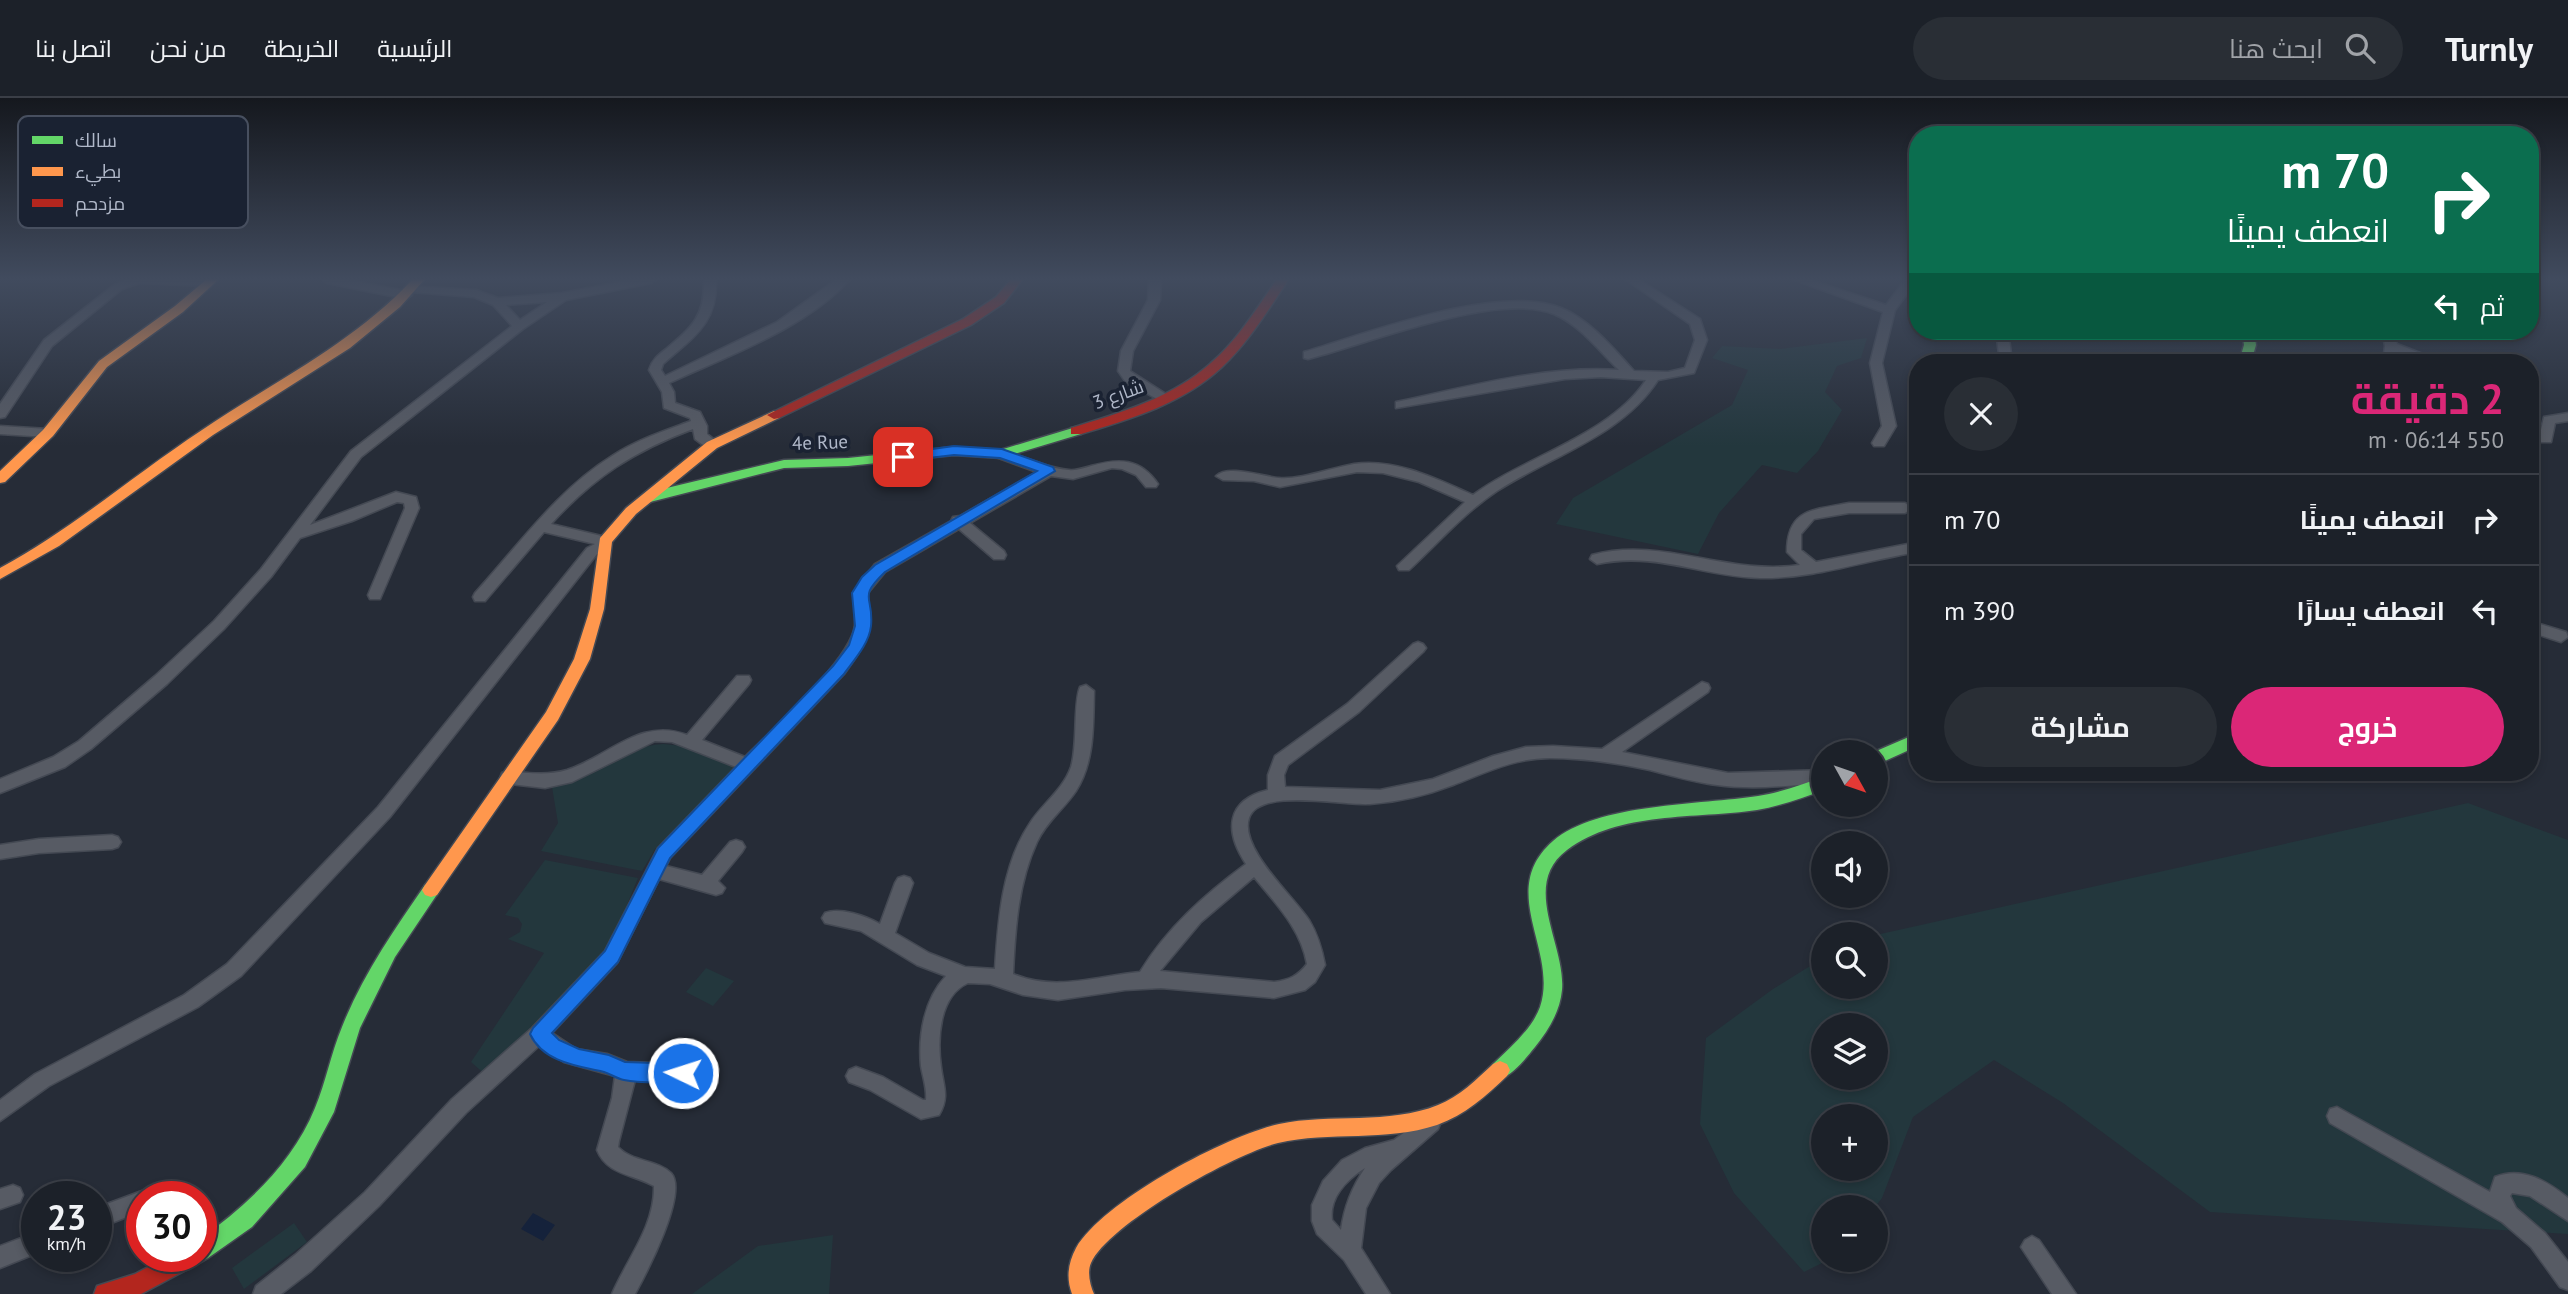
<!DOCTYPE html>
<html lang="ar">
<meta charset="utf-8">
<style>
body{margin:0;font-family:"PT Sans",Cairo,sans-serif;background:#292e35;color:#f1f3f6;direction:rtl;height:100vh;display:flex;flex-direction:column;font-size:26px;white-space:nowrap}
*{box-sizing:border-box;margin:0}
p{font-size:23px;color:#a0a3a8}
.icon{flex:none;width:38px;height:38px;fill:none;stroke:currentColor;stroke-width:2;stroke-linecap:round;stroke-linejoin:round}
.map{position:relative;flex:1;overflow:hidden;direction:ltr}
.drawer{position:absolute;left:1909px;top:256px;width:630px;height:427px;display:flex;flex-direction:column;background:#1c2129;border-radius:28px;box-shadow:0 4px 10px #0003,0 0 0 2px #3a3e46;direction:rtl}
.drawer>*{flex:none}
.top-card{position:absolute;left:1909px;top:28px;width:630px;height:214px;border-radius:28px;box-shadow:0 4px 10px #0003,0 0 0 2px #3a3e46;direction:rtl;background:#0b6e4f;color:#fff;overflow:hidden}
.needle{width:46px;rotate:130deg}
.fabs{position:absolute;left:1811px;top:642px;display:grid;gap:14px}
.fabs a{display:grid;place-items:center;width:77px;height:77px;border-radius:50%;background:#1c2129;box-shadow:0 4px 10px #0003,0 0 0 2px #3a3e46;font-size:35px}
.speed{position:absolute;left:21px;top:1083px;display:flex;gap:14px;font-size:35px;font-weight:700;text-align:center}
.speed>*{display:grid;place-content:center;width:91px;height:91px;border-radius:50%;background:#1c2129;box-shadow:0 4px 10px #0003,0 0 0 2px #3a3e46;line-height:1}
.speed small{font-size:18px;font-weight:400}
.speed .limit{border:10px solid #d22;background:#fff;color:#111}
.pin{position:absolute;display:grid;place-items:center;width:60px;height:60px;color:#fff;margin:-30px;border-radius:14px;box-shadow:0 4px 10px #0006}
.me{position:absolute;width:77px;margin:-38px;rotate:274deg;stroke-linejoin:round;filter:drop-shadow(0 0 5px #0008)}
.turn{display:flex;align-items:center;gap:24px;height:147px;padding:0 35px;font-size:32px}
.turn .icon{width:91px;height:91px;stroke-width:2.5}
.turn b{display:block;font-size:49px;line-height:60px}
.then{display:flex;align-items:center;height:66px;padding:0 35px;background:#0003;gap:14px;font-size:26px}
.round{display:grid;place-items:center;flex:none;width:74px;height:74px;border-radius:37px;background:#292e35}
.headline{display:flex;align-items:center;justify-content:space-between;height:119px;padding:0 35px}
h1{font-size:42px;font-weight:700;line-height:52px;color:#db2777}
.button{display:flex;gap:14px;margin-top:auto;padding:14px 35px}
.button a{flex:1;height:80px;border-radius:42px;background:#db2777;color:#fff;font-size:28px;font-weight:700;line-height:80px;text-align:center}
.button a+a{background:#292e35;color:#f1f3f6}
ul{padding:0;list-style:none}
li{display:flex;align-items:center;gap:21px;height:91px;padding:0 35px;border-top:2px solid #3a3e46}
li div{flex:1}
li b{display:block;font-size:26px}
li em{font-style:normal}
header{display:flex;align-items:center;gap:42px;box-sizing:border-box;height:98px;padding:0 35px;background:#1c2129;border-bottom:2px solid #3a3e46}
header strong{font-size:33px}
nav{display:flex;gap:38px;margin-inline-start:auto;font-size:24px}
.search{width:490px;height:63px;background:#292e35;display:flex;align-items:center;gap:18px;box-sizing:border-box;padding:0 24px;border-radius:38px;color:#a0a3a8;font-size:26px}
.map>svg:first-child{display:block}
.green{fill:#23373d;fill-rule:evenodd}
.water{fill:#15223b}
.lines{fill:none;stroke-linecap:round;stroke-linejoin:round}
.street-casing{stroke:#444953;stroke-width:3}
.fast-casing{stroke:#444953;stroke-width:3}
.slow-casing{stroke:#444953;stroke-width:3}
.jam-casing{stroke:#444953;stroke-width:3}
.street{fill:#575b64;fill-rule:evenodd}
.fast{fill:#63d668;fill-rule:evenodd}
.slow{fill:#ff974d;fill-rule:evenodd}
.jam{fill:#b3261e;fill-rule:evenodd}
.route{fill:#1a73e8;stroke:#114b97;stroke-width:2}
.labels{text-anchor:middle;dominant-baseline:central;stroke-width:7;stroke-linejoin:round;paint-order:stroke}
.street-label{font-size:19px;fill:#b0b8c9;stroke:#1a2232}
.key{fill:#1a2232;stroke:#474f5f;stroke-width:2}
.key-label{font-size:19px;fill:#b0b8c9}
</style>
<header>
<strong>Turnly</strong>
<div class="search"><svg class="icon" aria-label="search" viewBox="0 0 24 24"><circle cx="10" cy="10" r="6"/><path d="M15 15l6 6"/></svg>ابحث هنا</div>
<nav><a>الرئيسية</a><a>الخريطة</a><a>من نحن</a><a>اتصل بنا</a></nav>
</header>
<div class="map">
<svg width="2568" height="1196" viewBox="0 0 2568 1196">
<rect width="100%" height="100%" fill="#262c37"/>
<!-- green -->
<path class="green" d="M1867,240l-6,20 -24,8 -12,26 17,18 -24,41 -21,22 -35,-8 -43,48 -21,41 -142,-30 17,-26 159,-93 16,-35 -36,-12 10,-12 58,3z
M663,646l20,2 53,22 -81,81 -13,22 -101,-20 17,-28 -6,-36c38,-11 72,-41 111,-43z
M2468,705l100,37v394l-358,-22 -147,-109 -69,-43 -81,57 -31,81 -7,9 -51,1v52h4l-24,12 -70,-79 -34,-69 6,-86 67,-49 50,-31 1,29h52v-52zM1824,928h52v52h-52zM1824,1018h52v53h-52z
M545,762l93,18 -28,68 -62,76 -61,54 -16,-14 73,-109 -36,-14 12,-7 2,-8 -4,-6 -13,-3z
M706,870l28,13 -21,25 -27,-14z
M294,1125l13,19 -63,47 -12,-21z
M833,1137l-4,59h-137l66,-48z"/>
<!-- water -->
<path class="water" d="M533,1115l22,12 -12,16 -22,-12z"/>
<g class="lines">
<defs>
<path id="street" d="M128,181h81l6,3 -6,4 -70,-3 -17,6 -70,57 -47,71 -5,1v-14l44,-64 70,-55z
M321,181h21l64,12 6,4 -6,4 -79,-16z
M636,181h21l-6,4 -85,17 -43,29 -162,128 -51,68 86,-33 20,5 3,11 -39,91h-10l-2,-4 37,-87 -1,-5 -7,-1 -45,19 -52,17 -29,39 -47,52 -57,55 -76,65 -26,18 -65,26v-14l53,-22 26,-16 76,-65 59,-55 47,-52 90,-118 161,-125 -19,-21 -19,-8 -62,-5 -4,-2v-4l68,4 22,8 64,-5zM547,204l-27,18 -14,-15z
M704,181h12c2,45 -23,58 -53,85l-2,6 4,6 112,-54 60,-43h13c-43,49 -123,77 -181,104l5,9 1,11 25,9 7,14v8l10,8v6h-10l-12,-9 -2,-10c-59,22 -99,48 -142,95l59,14 2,3 -3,7 -12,6 -207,263 -149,159 -43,31 -149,79 -49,35v-21l35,-26 149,-79 43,-31 151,-157 209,-259 8,-4 -51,-12 -59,69h-10l-2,-4 2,-4c43,-47 82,-103 137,-137 24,-16 52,-25 79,-35l-1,-3 -26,-10 -2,-16 -13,-22c3,-10 9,-15 17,-21 27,-23 39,-33 38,-70z
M1149,181h12l-1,21 -27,51 -3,20 39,25v6l-5,1 -39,-22 -7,-10 3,-20 27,-51z
M1625,181h13l62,40 7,21 -13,33 -36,7c-36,56 -107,76 -161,111 -33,22 -59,52 -88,79h-10l-2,-4 68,-64 -46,-20 -36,-9 -26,-1 -77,15 -26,-6 -31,-1 -7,-4c13,-12 47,1 63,2 21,2 52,-10 75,-14 41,-6 83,15 119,31 53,-39 137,-60 173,-115l-45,-3 -36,2 -169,29v-6l5,-1c70,-15 146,-36 218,-31 -20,-19 -39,-45 -65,-56 -56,-23 -187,30 -246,45l-4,-1v-6c64,-19 194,-69 257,-44 28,11 53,41 73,63l34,1 17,-4 10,-28 -5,-16z
M1792,181h16l78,26 20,-26h12l-23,31 -13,53 14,63 -12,20h-10l-2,-3 10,-17 -12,-63 13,-51z
M1996,233h12l4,31h-12z
M2382,233h12l3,13 46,18h-17l-30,-10 -1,10h-12l2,-16z
M2568,315v8l-13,2 -4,19h-21v-8h10l4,-17z
M0,328l48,3 7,4 -7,4 -48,-3z
M1001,352c23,6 44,18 68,20 7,1 15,-2 22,-4 28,-8 49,-8 67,18l-2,3h-10l-10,-12 -14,-6 -10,-1 -39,11 -22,-3 -81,47 34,28 2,4 -2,4h-10l-35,-30 -74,43 -18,22c4,40 1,47 -23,80l-174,184 -4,8 36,9 28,-33 6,-2 6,2 3,5 -3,5 -24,29 7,7 -3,5 -6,2 -57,-16 -42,84 -65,70 24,16 31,5 20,8 56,2 7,3 3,6 -3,6 -7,3 -48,-2 -16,61 -1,6c14,15 40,13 53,26 18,19 -25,101 -36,121h-23c15,-35 43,-68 42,-108 -21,-12 -47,-11 -57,-36l15,-52 3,-22 -51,-14 -25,-16 -73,67 -87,93 -68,65 -30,23h-28l3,-8 39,-31 70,-63 87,-93 80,-71 73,-77 53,-103 78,-81 -64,-25 -17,-1 -83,41 -27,6 -43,-5 -2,-5 2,-5 6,-2c20,2 39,5 59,-1 43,-14 73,-53 120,-35l50,-59h12l2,4 -2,4 -47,56 43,17c26,-26 107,-98 110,-132 1,-10 -1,-22 -2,-32l22,-29 76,-43 2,-4 7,-1 77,-44 -41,-15v-6z
M1849,405h56l7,5 -7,5h-56l-35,6 -13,15v16l15,12 102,-20v10c-52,8 -104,27 -158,26 -57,-1 -104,-27 -163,-14l-7,-5 2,-4c70,-19 135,21 208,10l-13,-13c0,-44 27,-42 62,-49z
M2530,523l36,11 2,5 -7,5 -31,-10z
M1418,544l5,2 3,4 -3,4 -64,60 -71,53 -4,10 1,12 95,3 53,-11 60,-23 33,-9 27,-1 49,3 100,-67 6,2 2,4 -2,4 -86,60 106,21 96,-3v14c-36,1 -71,6 -107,1 -23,-3 -45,-9 -67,-15 -33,-7 -67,-12 -100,-12 -36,0 -65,15 -97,27 -26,10 -54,17 -83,19 -25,2 -111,-17 -121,14 -10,30 44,78 60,102 9,15 13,29 16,45l-10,17 -10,8 -31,8 -113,-10 -36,2 -67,10 -35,-5 -33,-11 -22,-1c-29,13 -31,56 -27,84 2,18 9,30 -2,48l-18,4 -51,-29 -21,-8 -3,-6 3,-6 7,-3 27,10 40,23h3c1,-12 -3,-22 -5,-34 -3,-30 3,-67 25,-90l-29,-11 -56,-34 -36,-8 -3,-5 3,-5c15,-6 41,3 55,11l15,-41 3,-5 6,-2 6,2 3,5 -18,50 34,20 36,14 30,2c3,-48 7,-105 35,-146 12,-19 33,-33 41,-56 7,-23 2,-64 9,-80l6,-2 8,6c-1,34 1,70 -18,100 -12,18 -30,31 -39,51 -19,41 -22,88 -24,132 43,18 83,2 127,-2 27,-44 64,-77 106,-108 -22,-33 -20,-64 22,-74v-15l7,-19 72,-52 66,-60zM1254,779c22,27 47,52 53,87 -9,12 -18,16 -33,18l-114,-11 41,-49z
M112,737l6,2 3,5 -3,5 -6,2 -73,4 -39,6v-14l39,-6z
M2337,1009l153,85 5,-15c27,-11 52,4 73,21v23l-38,-25 -18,-3 -2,3 6,12 29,25 23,29v28l-8,-3 -29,-40 -29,-25 -172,-99 -3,-7 3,-7z
M1431,1015l7,2 3,7 -3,7 -47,41 -12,13 -13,25 -5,40 29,46h-24l-22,-34 -27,-26 -5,-13v-16l11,-24 19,-21 23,-12 29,-8zM1365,1070c-13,19 -21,39 -24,62l-9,-10c-3,-23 16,-41 33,-52z
M13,1087l7,3 3,7 -3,7 -20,7v-20z
M142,1093l9,6h-9v14l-46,18v-21z
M37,1134v21l-37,15v-22z
M2032,1138l7,4 37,54h-24l-31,-47 4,-7z"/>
<path id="fast" d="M2242,233h12l2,14 -5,17h-12l5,-17z
M1076,329l7,4 -2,3 -80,24 -47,-3 -106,11 -64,2 -134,34 -7,-5 7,-5 134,-32 64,-2 106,-11 46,3z
M1918,635v13l-42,19 -2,-13z
M1824,679v13c-22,8 -44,16 -67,20 -61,9 -138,1 -190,40 -47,35 -1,95 -5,140 -2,22 -14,41 -27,57 -9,11 -21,27 -35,32l-7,-3 -3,-6 3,-6c17,-16 39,-35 47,-57 19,-57 -44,-116 13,-166 44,-38 148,-36 205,-45 22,-3 44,-12 66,-19z
M431,785l6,2 3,5 -45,67 -35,71 -26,84 -29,55 -53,60 -44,31 -7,4 -7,-4 -1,-2h8v-18c47,-33 92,-76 114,-130 11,-26 16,-55 27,-81 20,-51 52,-97 83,-142z"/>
<path id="slow" d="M207,181h12l-36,33 -76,55 -54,69 -48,46 -5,1v-12l43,-41 56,-69 76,-55z
M413,181h12l-25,28 -50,41 -137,87 -154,111 -59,33v-11c72,-39 134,-93 202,-138 74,-50 149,-85 211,-151z
M774,313l7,4 -2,3 -62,30 -81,66 -24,28 -8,67 -14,50 -32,61 -121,175 -6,2 -6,-2 -3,-5 3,-5 121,-173 28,-53 16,-50 10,-71 26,-30 81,-66z
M1500,963l7,3 3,6 -3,6c-21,20 -42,39 -70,49 -51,17 -107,6 -159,18 -42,10 -169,80 -187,120 -4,9 -1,22 3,31h-22c-6,-16 -4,-31 4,-46 28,-48 150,-112 203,-124 51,-11 110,1 159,-19 21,-8 39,-26 55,-41z"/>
<path id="jam" d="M1011,181h12l-19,24 -33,22 -192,93 -5,1 -7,-4 196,-96 33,-22z
M1277,181h12c-21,31 -41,64 -68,89 -39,36 -91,51 -140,66h-10v-6c49,-15 101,-30 140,-65 27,-23 46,-55 66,-84z
M201,1155l2,3 -4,7 -58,31h-47l3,-8 38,-12 34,-18h32z"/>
</defs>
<!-- street casing -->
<use href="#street" class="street-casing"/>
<!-- fast casing -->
<use href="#fast" class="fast-casing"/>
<!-- slow casing -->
<use href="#slow" class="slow-casing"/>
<!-- jam casing -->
<use href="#jam" class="jam-casing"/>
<!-- street -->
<use href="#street" class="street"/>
<!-- fast -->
<use href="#fast" class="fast"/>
<!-- slow -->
<use href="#slow" class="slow"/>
<!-- jam -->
<use href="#jam" class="jam"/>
</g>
<!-- sky -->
<linearGradient id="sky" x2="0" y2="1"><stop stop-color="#15181e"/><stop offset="0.52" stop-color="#414b5e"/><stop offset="1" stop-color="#414b5e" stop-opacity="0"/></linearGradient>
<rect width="2568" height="348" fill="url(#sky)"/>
<!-- route -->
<path class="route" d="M954,348l48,3 51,18 2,4 -170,101c-28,27 -11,23 -14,54 -2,18 -17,34 -27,48l-174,184 -52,104 -66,71 7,7 20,9 30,6 16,7 58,2 7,3 3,6 -3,7 -7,2c-19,0 -41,2 -59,-2 -7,-1 -13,-6 -20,-8 -27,-6 -61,-10 -74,-38l3,-6 72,-77 53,-103 175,-182 16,-21 6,-19 -3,-33 10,-16 13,-12 162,-94 -37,-13 -46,-3 -51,6 -7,-4 7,-4z"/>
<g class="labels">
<!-- street labels -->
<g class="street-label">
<text transform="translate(1118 296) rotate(-20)">شارع 3</text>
<text transform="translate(820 344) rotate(-2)">4e Rue</text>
</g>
</g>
<!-- legend -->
<rect x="18" y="18" width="230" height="112" rx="10" class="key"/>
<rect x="32" y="38" width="31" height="8" fill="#63d668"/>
<rect x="32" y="69" width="31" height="9" fill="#ff974d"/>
<rect x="32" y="101" width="31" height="8" fill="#b3261e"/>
<g class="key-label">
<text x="75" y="49">سالك</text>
<text x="75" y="80">بطيء</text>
<text x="75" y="112">مزدحم</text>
</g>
</svg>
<div class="fabs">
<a><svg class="needle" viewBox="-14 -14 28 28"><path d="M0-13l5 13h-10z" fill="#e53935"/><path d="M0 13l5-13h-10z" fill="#a0a3a8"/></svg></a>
<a><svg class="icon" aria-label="sound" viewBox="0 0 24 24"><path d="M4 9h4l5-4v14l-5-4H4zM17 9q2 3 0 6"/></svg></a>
<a><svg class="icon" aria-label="search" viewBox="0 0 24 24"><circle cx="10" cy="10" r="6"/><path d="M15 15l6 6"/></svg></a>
<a><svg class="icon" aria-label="layers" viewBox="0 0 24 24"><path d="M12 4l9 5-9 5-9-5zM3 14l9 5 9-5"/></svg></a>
<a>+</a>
<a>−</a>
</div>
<div class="speed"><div>23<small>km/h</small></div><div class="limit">30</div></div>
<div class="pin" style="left:903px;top:359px;background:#d93025"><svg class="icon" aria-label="arrive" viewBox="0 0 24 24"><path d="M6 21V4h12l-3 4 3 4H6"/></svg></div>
<svg class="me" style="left:683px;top:975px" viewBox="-20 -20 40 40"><circle r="17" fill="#1a73e8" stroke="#fff" stroke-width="3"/><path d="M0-11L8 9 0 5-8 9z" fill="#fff"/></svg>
<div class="top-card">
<div class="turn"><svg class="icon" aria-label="right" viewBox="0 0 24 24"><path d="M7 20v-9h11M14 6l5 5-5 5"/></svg><div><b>70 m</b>انعطف يمينًا</div></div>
<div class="then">ثم<svg class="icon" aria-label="left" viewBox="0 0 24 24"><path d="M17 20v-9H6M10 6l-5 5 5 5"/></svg></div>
</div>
<section class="drawer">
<div class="headline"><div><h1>2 دقيقة</h1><p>550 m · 06:14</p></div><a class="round"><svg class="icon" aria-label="close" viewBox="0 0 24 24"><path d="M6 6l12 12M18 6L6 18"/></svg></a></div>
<ul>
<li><svg class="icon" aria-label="right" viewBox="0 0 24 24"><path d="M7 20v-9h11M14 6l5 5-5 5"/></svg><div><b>انعطف يمينًا</b></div><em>70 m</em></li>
<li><svg class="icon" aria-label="left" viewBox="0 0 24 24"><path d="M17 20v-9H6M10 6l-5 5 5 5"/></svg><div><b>انعطف يسارًا</b></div><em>390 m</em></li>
</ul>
<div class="button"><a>خروج</a><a>مشاركة</a></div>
</section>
</div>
